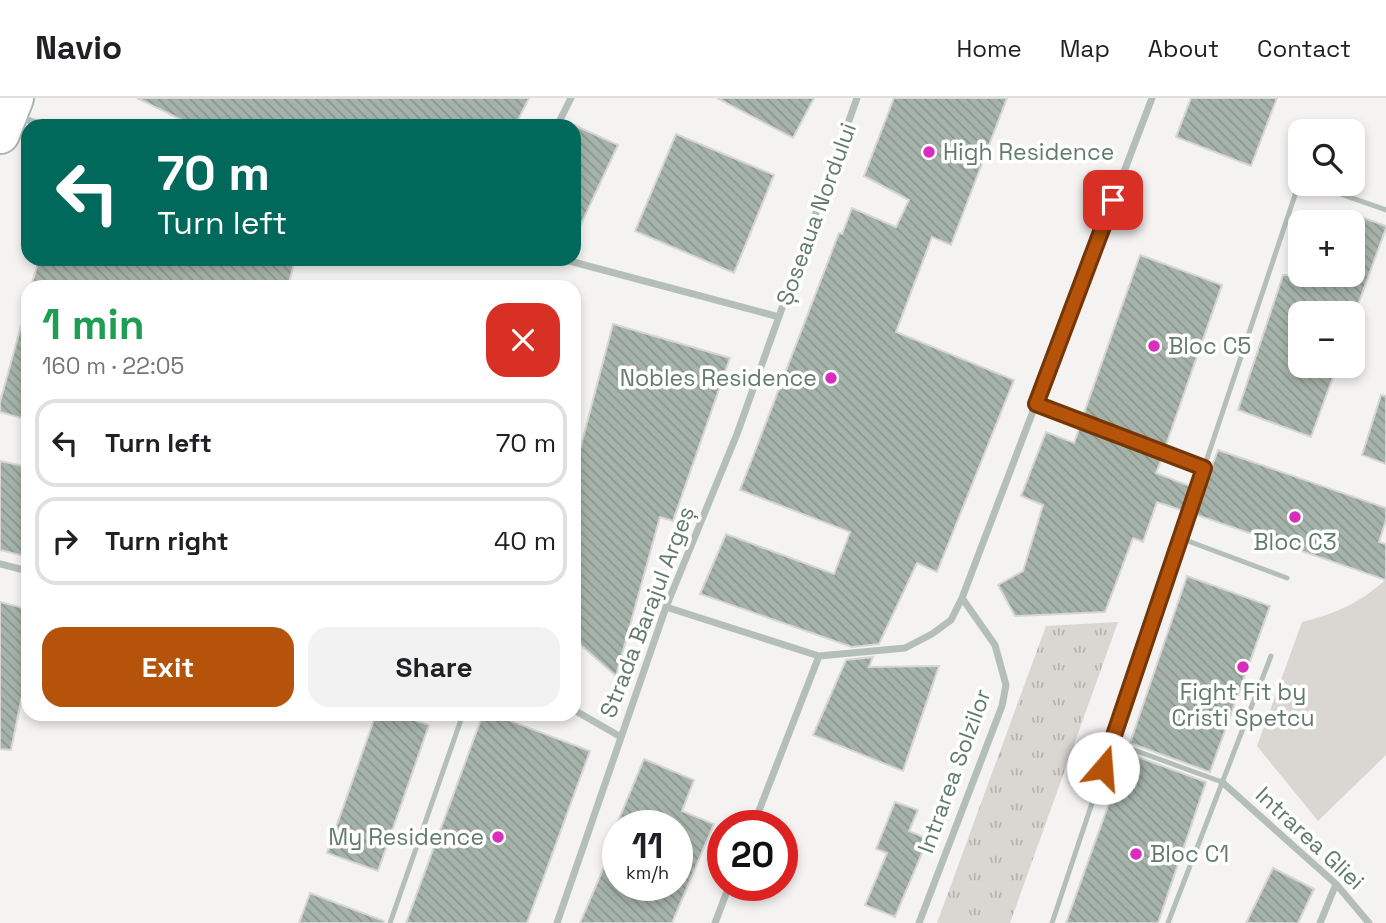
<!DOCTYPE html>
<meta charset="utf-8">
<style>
body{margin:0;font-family:"Space Grotesk",sans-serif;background:#f2f2f2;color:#202124;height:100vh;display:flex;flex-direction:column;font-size:26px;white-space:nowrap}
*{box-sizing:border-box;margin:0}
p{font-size:23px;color:#757577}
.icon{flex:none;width:38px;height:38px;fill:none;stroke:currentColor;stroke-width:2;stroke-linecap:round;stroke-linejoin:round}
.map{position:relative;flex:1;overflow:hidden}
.panel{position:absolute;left:21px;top:182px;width:560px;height:441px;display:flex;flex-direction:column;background:#fff;border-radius:21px;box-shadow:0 4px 10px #0003}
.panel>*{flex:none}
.top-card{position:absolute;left:21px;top:21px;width:560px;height:147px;border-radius:21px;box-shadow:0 4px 10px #0003;background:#00695c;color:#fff;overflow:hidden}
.fabs{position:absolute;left:1288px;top:21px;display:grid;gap:14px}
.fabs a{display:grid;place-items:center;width:77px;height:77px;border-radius:14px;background:#fff;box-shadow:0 4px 10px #0003;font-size:35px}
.speed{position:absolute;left:602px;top:712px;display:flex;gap:14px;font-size:35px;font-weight:700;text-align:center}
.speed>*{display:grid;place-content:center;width:91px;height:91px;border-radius:50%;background:#fff;box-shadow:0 4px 10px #0003;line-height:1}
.speed small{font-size:18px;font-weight:400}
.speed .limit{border:10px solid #d22;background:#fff;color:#111}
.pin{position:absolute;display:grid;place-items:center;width:60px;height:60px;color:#fff;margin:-30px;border-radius:14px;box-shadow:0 4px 10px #0006}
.me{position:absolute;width:77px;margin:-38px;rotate:18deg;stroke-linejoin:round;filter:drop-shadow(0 0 5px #0008)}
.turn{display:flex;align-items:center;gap:24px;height:147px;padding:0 21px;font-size:32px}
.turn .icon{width:91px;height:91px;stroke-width:2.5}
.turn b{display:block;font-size:49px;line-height:60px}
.round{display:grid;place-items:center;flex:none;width:74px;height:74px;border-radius:21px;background:#f2f2f2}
.headline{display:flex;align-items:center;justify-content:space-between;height:119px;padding:0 21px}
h1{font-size:42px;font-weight:600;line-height:52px;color:#1e9e55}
.cta{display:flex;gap:14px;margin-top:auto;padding:14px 21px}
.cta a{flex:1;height:80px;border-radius:21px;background:#b45309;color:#fff;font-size:28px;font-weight:600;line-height:80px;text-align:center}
.cta a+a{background:#f2f2f2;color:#202124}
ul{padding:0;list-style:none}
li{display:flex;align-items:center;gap:21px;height:88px;margin:0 14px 10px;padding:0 7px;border:4px solid #e0e0e0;border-radius:21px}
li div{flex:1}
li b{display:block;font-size:26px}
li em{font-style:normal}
header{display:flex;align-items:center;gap:42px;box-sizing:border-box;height:98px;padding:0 35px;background:#fff;border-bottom:2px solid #e0e0e0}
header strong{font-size:33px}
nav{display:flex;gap:38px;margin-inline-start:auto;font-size:24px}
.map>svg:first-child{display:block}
.grass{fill:url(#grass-tufts)}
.green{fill:#dad6d1}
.building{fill:url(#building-back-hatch);stroke:#d7d5d5;stroke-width:2}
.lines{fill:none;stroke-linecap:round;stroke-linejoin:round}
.secondary-casing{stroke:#aab6ae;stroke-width:42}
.lane{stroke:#b5bfb9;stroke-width:5}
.street{stroke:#b5bfb9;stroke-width:7}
.secondary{stroke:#fff;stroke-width:38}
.route-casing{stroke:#753606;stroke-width:18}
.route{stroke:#b45309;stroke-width:12}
.poi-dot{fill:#db2dbd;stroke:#fff;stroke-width:2.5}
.labels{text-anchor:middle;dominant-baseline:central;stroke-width:7;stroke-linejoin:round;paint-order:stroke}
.poi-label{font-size:23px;fill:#627c6b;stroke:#fff;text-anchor:start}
.street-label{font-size:23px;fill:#627c6b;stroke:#fff}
</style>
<header>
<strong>Navio</strong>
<nav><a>Home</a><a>Map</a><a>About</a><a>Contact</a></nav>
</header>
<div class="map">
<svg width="1386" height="825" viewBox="0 0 1386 825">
<defs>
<pattern id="grass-tufts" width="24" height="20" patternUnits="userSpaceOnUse" patternTransform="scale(1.75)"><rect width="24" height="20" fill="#dad6d1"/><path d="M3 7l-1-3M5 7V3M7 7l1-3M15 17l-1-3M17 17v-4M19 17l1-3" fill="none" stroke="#b4b3ae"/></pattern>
<pattern id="building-back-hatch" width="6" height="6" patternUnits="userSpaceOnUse" patternTransform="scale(1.75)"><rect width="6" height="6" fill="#a6b3aa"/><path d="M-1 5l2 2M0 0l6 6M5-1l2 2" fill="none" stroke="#8b978e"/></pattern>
</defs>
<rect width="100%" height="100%" fill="#f5f2f2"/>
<!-- grass -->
<path class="grass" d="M1118,524l-108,301h-73l109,-297z"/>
<!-- green -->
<path class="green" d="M1386,481v176l-68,66 -61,-75 45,-124c33,-8 60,-20 84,-43z"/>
<!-- building -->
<path class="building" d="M137,0h392l-14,28h-321z
M717,0h97l-21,40z
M894,0h113l-56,147 -19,-8 -36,95 118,48 -77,192 -20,-9 -38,81 -27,3 -152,-53 26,-60 108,40 16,-42 -110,-42 99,-257 3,1 10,-26 44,19 13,-27 -45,-24z
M1191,0h86l-26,68 -75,-29z
M574,27l44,20 -44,94z
M676,36l98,41 -40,98 -99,-42z
M1353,116l33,12v2l-31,85h-55v53h37l-26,71 -73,-27 45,-135h70z
M1140,157l82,30 -57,163 -82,-32z
M39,161h256l-7,28h-257z
M613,226l117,34 -57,163 -13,-4 -44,159 -42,-37v-167z
M21,228l7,1v93l-28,-8v-10z
M1381,297l5,1v68l-24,-9z
M1080,328l82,32 -6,15 36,14 -8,24 -27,-9 -14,40 -10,-4 -28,74 -90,4 -17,-31 25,-14 20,-66 -22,-9 25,-64 28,11z
M1218,352l168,58v12l-7,22 7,2v36l-192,-66z
M0,363l28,6v90l-28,-7z
M1187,478l83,30 -60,166 -80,-29z
M0,504l28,7v57l-17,84 -11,-1z
M873,559l-4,10 70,-1 -36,105 -90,-36 33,-75z
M376,616h21l32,11 -51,146 -51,-18z
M483,616h9l98,37 -63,172h-121z
M1127,655l79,29 -48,141h-92z
M644,661l50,21 -12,31 32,13 -42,99h-92l38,-89v52h59v-65l-2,5h-59z
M895,704l23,8 -9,21 19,8 -33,78 -30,-12 22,-52 -11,-4z
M1273,770l41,21 -16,34h-52z
M310,795l74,28 -1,2h-84z"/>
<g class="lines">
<defs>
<path id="secondary" d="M0,36l14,-36"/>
</defs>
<!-- secondary casing -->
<use href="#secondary" class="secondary-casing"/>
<!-- lane -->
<path class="lane" d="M1312,86l74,26
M1036,306l168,64
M1180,440l107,40
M1112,644l110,40
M390,825l73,-209
M1052,825l248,-743
M1168,825l103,-267"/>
<!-- street -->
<path class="street" d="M18,19l28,9
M557,28l14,-28
M562,161l217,58
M0,466l28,7
M666,509l153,49 86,-8 27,-14 19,-14 11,-22 190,-500
M574,612l47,27
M1222,684l114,102 33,39
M753,728l66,-170
M557,825l109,-316 71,-173 120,-336
M715,825l14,-37
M919,825l83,-217 4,-21 -11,-40 -33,-47
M1320,825l16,-39"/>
<!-- secondary -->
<use href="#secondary" class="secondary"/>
</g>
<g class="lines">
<defs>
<path id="route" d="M1103,670l101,-300 -168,-64 77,-204"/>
</defs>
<!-- route casing -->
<use href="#route" class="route-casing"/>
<!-- route -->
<use href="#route" class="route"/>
</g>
<!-- markers -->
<g class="poi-dot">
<circle cx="929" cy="54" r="7"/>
<circle cx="1154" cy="248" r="7"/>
<circle cx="831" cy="280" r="7"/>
<circle cx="1295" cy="419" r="7"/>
<circle cx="1243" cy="569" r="7"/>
<circle cx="498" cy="739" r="7"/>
<circle cx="1136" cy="756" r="7"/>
</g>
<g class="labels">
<!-- poi labels -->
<g class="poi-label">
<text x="943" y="54">High Residence</text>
<text x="1168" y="248">Bloc C5</text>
<text x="817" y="280" text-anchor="end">Nobles Residence</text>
<text x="1295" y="444" text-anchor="middle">Bloc C3</text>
<text x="1243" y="594" text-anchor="middle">Fight Fit by<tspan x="1243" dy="26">Cristi Spetcu</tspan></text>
<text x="484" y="739" text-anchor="end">My Residence</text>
<text x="1150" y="756">Bloc C1</text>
</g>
<!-- street labels -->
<g class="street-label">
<text transform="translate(816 116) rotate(-70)">Șoseaua Nordului</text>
<text transform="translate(647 514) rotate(-69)">Strada Barajul Argeș</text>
<text transform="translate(954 673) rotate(-70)">Intrarea Solzilor</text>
<text transform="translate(1310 740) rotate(43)">Intrarea Gliei</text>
</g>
</g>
</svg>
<div class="fabs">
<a><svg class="icon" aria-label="search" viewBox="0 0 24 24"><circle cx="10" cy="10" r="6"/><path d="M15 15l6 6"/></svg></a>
<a>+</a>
<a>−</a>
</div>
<div class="speed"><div>11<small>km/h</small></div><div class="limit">20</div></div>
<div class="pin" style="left:1113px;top:102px;background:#d93025"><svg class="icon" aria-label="arrive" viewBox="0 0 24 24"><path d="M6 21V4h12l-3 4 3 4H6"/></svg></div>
<svg class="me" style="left:1103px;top:670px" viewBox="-20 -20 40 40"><circle r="19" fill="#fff"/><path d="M0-13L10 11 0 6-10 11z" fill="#b45309"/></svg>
<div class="top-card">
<div class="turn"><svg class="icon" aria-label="left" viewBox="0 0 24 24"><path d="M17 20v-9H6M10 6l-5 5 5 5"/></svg><div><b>70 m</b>Turn left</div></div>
</div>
<section class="panel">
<div class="headline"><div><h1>1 min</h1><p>160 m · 22:05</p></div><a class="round" style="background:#d93025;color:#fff"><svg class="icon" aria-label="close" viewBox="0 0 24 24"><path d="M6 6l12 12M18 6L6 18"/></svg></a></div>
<ul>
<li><svg class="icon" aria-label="left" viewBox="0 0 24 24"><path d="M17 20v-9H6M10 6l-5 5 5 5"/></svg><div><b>Turn left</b></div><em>70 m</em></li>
<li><svg class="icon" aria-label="right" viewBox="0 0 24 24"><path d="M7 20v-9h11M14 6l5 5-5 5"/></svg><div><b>Turn right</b></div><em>40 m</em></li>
</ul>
<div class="cta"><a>Exit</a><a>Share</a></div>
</section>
</div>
